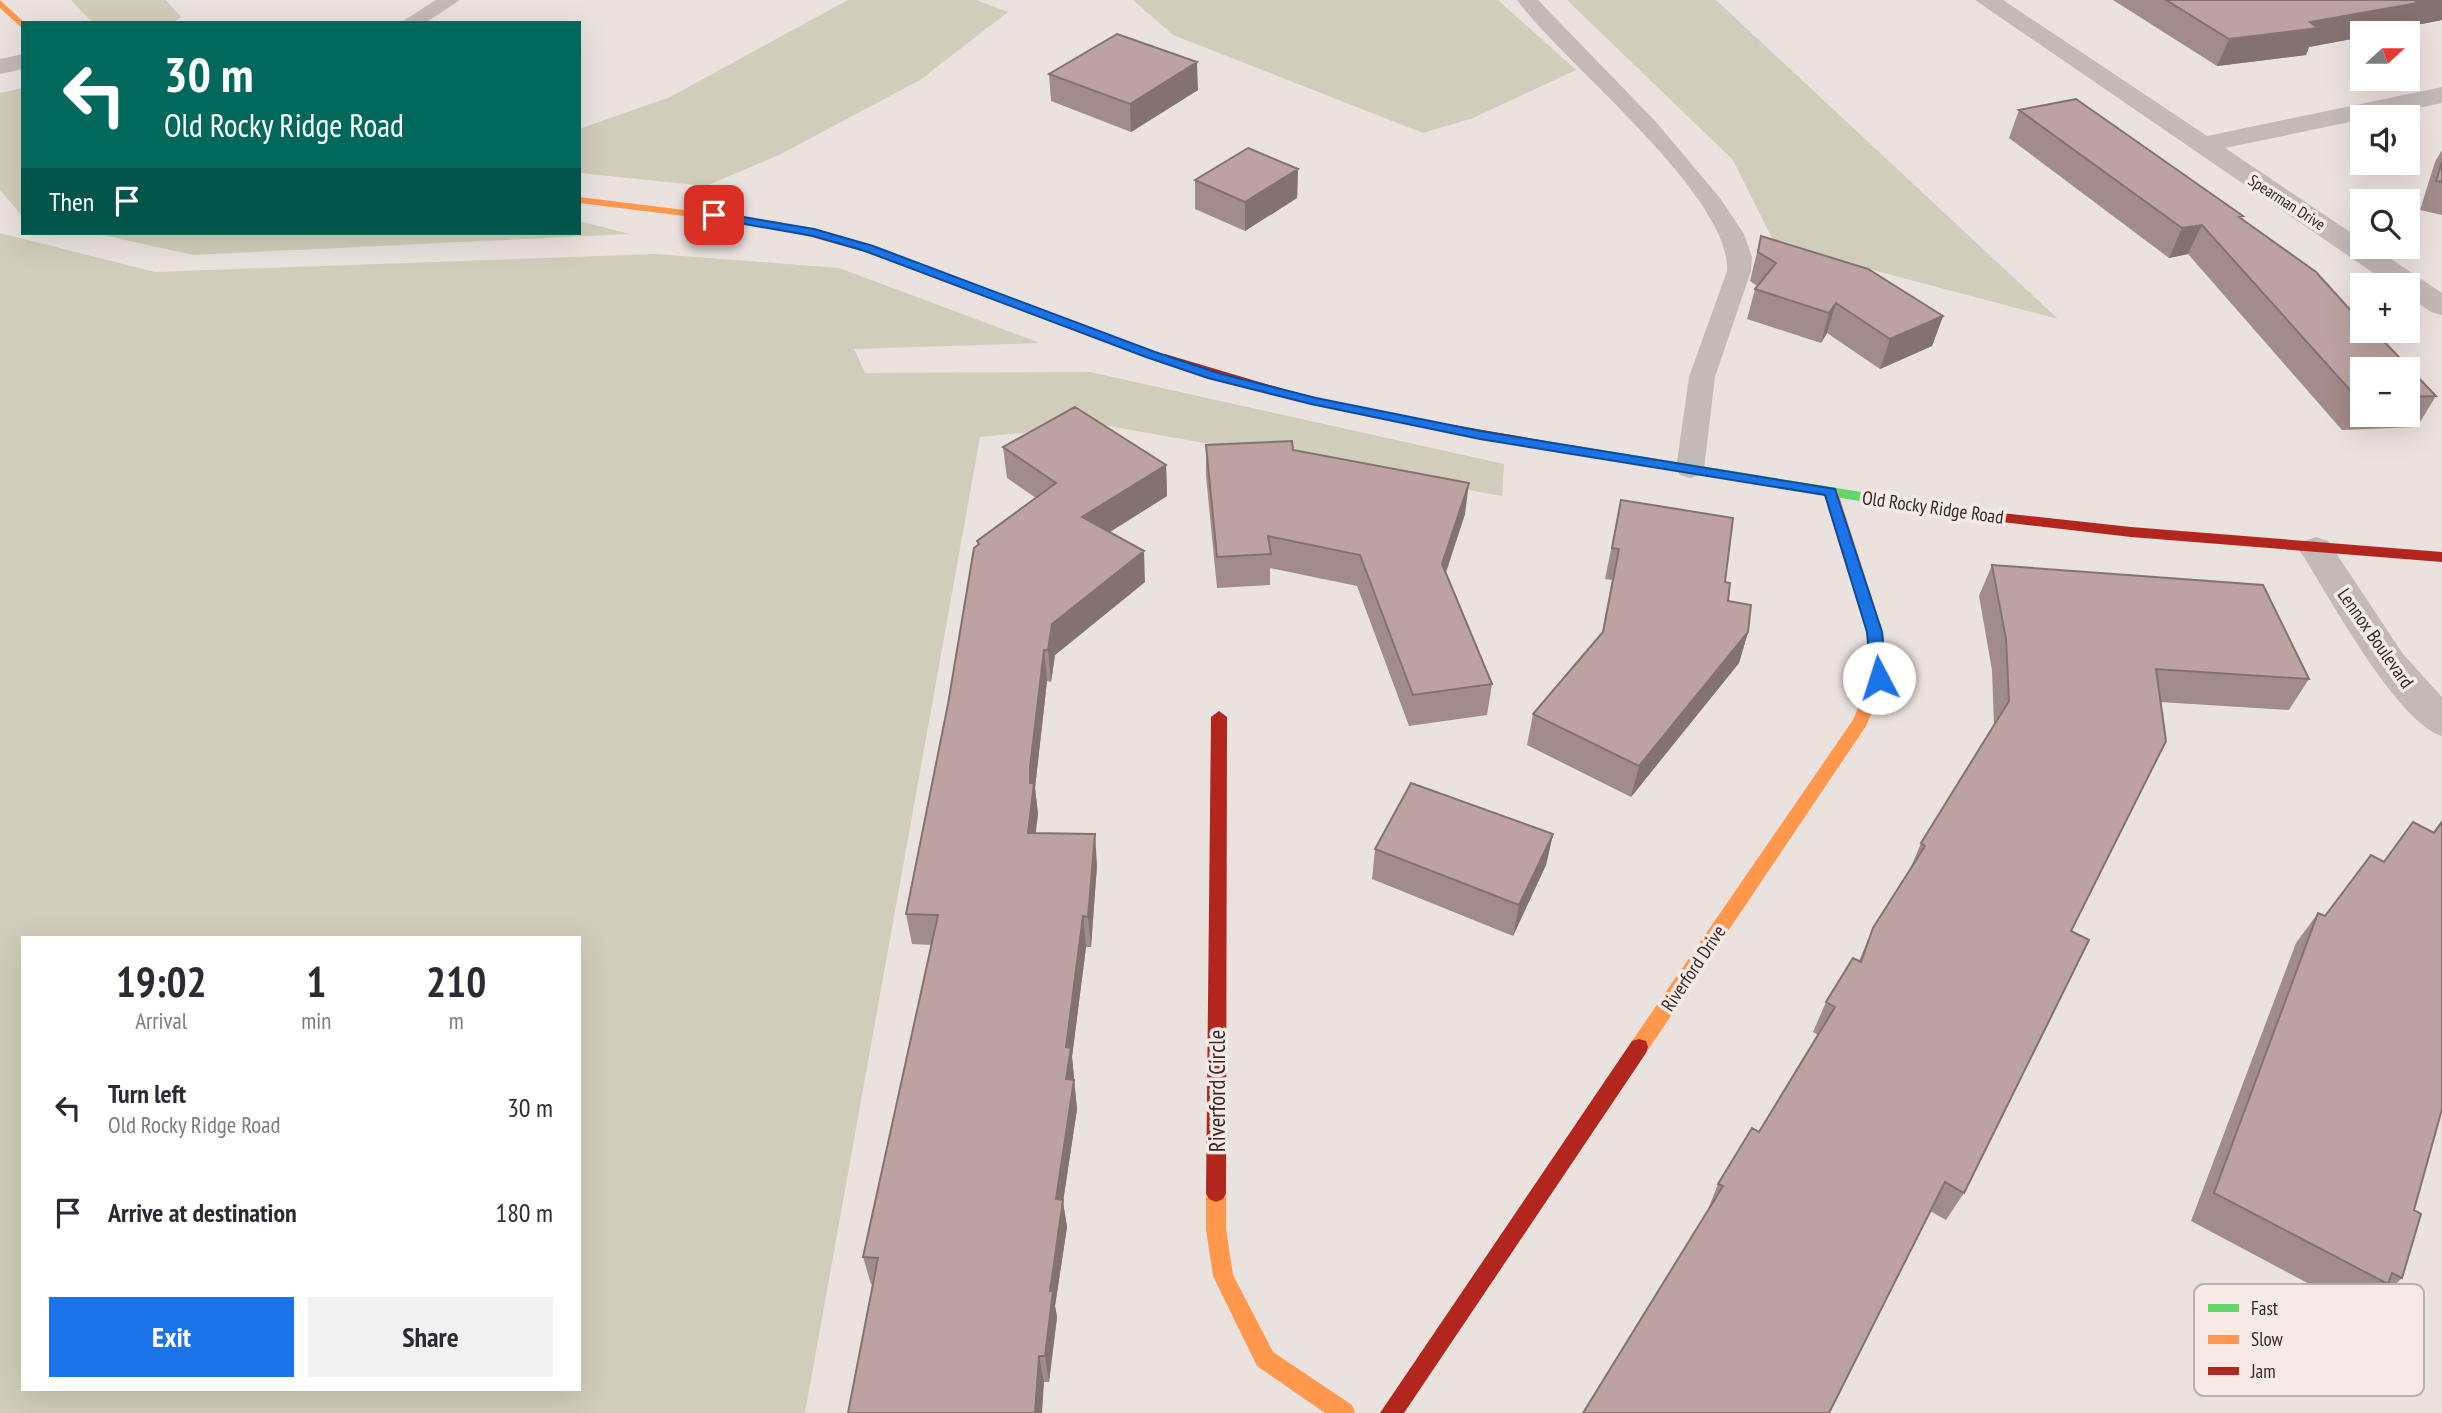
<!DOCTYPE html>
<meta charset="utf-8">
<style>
body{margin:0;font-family:"PT Sans Narrow",sans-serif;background:#f2f2f3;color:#2b2b33;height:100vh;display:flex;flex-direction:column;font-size:26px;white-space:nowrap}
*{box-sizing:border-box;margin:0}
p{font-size:23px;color:#7c7c81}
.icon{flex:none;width:38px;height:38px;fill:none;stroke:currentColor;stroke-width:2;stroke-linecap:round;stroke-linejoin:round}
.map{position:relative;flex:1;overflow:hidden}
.panel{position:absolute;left:21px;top:936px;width:560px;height:455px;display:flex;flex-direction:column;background:#fff;border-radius:0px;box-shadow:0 7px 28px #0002}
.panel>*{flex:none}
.guide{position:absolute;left:21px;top:21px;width:560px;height:214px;border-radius:0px;box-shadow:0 7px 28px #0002;background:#00695c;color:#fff;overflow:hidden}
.needle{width:46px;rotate:69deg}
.tools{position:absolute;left:2350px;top:21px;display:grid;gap:14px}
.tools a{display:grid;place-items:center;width:70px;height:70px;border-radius:0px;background:#fff;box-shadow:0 7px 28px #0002;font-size:35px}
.pin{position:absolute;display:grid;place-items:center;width:60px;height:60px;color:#fff;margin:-30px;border-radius:14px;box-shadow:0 4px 10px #0006}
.me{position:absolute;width:77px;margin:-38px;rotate:355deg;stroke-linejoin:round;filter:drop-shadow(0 0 5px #0008)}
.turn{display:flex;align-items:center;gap:24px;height:147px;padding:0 28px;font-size:32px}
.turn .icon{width:91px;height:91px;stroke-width:2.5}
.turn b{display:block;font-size:49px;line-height:60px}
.then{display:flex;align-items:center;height:66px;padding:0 28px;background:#0003;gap:14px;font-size:26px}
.eta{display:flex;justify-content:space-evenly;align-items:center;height:119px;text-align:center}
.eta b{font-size:42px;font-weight:700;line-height:49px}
.cta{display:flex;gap:14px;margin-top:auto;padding:14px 28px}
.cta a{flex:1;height:80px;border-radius:0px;background:#1a73e8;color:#fff;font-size:28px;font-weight:700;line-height:80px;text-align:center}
.cta a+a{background:#f2f2f3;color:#2b2b33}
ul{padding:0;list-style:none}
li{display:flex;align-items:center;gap:21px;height:105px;padding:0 28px}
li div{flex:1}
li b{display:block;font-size:26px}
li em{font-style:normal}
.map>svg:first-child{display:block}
.green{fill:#d0cdba;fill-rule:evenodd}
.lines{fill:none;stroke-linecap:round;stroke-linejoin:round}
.lane{fill:#c3bab8;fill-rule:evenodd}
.street{fill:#c3bab8;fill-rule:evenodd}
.fast{fill:#63d668;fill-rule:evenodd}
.slow{fill:#ff974d;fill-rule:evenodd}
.jam{fill:#b3261e;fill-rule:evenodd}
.wall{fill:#a28c8b;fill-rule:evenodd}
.shaded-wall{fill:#847271}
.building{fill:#bca3a2;stroke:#847271;stroke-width:2}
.route{fill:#1a73e8;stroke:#114b97;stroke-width:2}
.labels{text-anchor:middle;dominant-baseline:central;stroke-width:7;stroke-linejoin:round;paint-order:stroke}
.far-street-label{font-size:16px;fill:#332727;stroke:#f7eae5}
.street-label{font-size:19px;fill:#332727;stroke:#f7eae5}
.near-street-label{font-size:23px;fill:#332727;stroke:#f7eae5}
.key{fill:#f7eae5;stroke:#bcb0ac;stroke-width:2}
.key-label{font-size:19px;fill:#332727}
</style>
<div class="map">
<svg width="2442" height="1413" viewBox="0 0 2442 1413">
<rect width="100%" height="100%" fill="#eae2df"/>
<!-- green -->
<path class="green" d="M71,0h95l15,17 -8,6h-80z
M848,0h128l32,12 -88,68 -141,75 -73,31 -127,-13v-44l91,-32z
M1133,0h365l78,70 -103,48 -50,15 -250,-98z
M1567,0h149l342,319 -283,-75 -42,-84z
M23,88v129l-23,-27v-97z
M579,221l51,13 -437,21 -99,-22h485z
M0,233l155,39 501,-18 183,14 201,75 -186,6 11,24 225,-1 414,92 -2,32 -399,-71 -123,12 -175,976h-805zM23,938h556v452h-556z"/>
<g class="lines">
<!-- lane -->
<path class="lane" d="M436,0h24l-35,23h-25z
M1517,0h21l118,122 64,76 24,36 8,23 -1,14 -36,106 -11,92 -4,6 -10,3 -10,-3 -4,-6 13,-92 38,-106c5,-75 -165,-209 -210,-271z"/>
<!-- street -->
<path class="street" d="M1975,0h28l204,136 235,-49v16l-217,45 137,92v7h11l69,46v22l-11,-3 -23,-16v-11h-17z
M23,54v15l-23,5v-15z
M2316,537l12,4 75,113 39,43v39c-44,-13 -112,-137 -138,-179l-6,-8 6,-8z"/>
<!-- fast -->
<path class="fast" d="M1546,441l427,69 7,5 -7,5 -432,-72 -2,-3z"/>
<!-- slow -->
<path class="slow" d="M0,0l25,23h-2v6l-23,-21z
M579,197l196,24 98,25 298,112 -6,4 -5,-1 -295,-109 -91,-25 -195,-24z
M1831,488l7,4 45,140 4,46 -21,48 -220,327 -7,2 -7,-2 -2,-6 2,-6 221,-321 18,-42 -4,-46 -43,-140z
M1216,1184l7,3 3,6v36l7,46 40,77 79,53 3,8h-30l-68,-47 -44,-90 -7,-47v-36l3,-6z"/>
<!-- jam -->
<path class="jam" d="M1165,354l142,42 95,20 144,25 7,4 -7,4c-131,-22 -260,-46 -386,-88v-6z
M1973,510l158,17 311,25v10l-311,-25 -163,-19 -2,-3z
M1219,711l8,6 -1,476 -3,6 -7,3 -7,-3 -3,-6 5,-476z
M1639,1039l7,2 2,6 -2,6 -242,360h-24l252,-372z"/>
</g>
<!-- wall -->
<path class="wall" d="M2113,0h329v20l-36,7 -2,3 -42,3v4l-53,10 -3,8 -89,11z
M1049,74l149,16 -67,42 -80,-31z
M2019,110l223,109 120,104 74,73 -19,31 -75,3 -154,-176 -19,4 -160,-120zM2362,369l46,28v18h-46z
M2442,150v65l-22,-5 15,-48z
M1298,169l-1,29 -52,33 -50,-22v-29z
M1761,236l182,80 -11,30 -52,23 -53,-36 -6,10 -74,-24 8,-30 2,-3 -7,-5z
M1206,445l87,5 172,64 -19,59 46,111 -5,31 -78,11 -52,-140 -87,-18v17l-53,3 -11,-112z
M1003,447l163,18 1,31 -57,36 35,50 -90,73 -4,27 -4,-1 -12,107 3,26 -3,19 62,32 -6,82h-5l-14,110 5,52 -14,93 4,25 -12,79 2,11 -8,65h-5l-173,-98 -8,-27 69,-312 -20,-1 -6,-30 42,-210 30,-159 -1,-4 59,-43 -29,-20z
M1621,500l104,82 3,19 20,31 -9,31 -108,134 -104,-52 6,-31 69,-81 10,-53 -7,-1z
M1992,565l317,114 -20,31 -129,-8 -89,229 -107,262 -18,27 -16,-9 -223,1 11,-28 41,-52 59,-97 -5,-3 13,-30 33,-41 14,-33 35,-54 13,-31 73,-118 -2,-55 -13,-74z
M2442,820v289l-28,101 -12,68 -28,27 -5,-3 -9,9 -169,-90 105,-278 22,-30 7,3 58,-54 30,-40 20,10z
M1553,834l-7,31 -33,71 -141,-57 3,-30z"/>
<!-- shaded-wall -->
<path class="shaded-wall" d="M2414,0h28v20l-36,7 -2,3 -19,3h-23v4l-53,10 -3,8 -89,11 12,-27z
M1197,62l1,28 -67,42 -1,-28z
M1298,169l-1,29 -52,33v-29z
M2202,225l-14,29 -19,4 13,-30z
M1836,303l-9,30 -6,10 8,-30z
M1943,316l-11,30 -52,23 10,-30z
M1166,465l1,31 -83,52 -2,-31z
M1469,483l-4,31 -27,81 4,-31z
M1144,551l1,31 -90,73 -4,27 -3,-32 4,-26z
M1748,632l-9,31 -108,134 8,-31z
M1044,650l3,31 -12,107 3,26 -6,50 -4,-31 2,-66z
M1095,834l2,31 -6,82 -3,-30z
M1553,834l-7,31 -33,71 6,-31z
M1083,916l3,31 -14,110 2,20 -3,24 3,-21 3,29 -14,93 4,25 -12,79 2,11 -8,65 -4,-26 11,-157 10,-120v-32z
M1039,1356l5,26 -2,31h-7z"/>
<!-- building -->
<path class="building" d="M2166,0h250h-2l4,3 -108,19 8,6 -89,11z
M1117,34l80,28 -67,42 -81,-30z
M2076,99l167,117 -4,1 77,55 46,51v8h12l62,65 -28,1v-28h-46v31h-3l-157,-175 -20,3 -163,-118z
M1248,148l50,21 -53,33 -50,-22z
M2442,162v20l-6,-1z
M1761,236l107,33 75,47 -53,23 -54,-36 -7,10 -74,-24 21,-26 -18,-11z
M1075,407l91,58 -84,52 62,34 -92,73 -4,26h-4l-14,117v16h4l-6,50 67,1 -7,83 -5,-1 -17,131 5,1 -5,31 8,1 -18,119 7,1 -13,91h3l-8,65h-6l-4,57h-187l30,-155 -15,-1 75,-342 -32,-1 42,-210 26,-156 5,-4 -2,-3 79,-58 -53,-36z
M1292,441l1,9 176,33 -27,81 50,120 -79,11 -53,-140 -92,-19 3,18 -54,3 -11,-112z
M1621,500l112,18 -8,64 5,1 -2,18 23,4 -3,27 -109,134 -106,-52 70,-82 16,-83 -7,-1z
M1992,565l271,20 46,94 -153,-10 10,72 -95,190 18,9 -125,253 -19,-11 -116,231h-246l140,-227 -5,-2 34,-56 7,4 76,-125 -9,-5 27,-44 8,4 12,-34 52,-82 -4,-3 88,-142 -3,-62z
M1411,783l142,51 -34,71 -144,-56z
M2413,822l21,11 8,-11v287l-28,101 7,4 -19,64 -10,-5 -4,11 -174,-91 104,-280 7,3 46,-61 13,7z"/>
<!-- route -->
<path class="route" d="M714,212l100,17 59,17 282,106 63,21 98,25 164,33 355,58 47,143 5,46 -8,5 -8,-5 -4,-46 -42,-137 -345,-56 -169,-35 -103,-26 -62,-21 -281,-106 -52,-15 -103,-18v-5z"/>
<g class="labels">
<!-- far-street labels -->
<g class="far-street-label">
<text transform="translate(2287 202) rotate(33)">Spearman Drive</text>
</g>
<!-- street labels -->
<g class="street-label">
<text transform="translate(1933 507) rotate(8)">Old Rocky Ridge Road</text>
<text transform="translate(2376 638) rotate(55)">Lennox Boulevard</text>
<text transform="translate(1693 968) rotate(-56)">Riverford Drive</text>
</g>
<!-- near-street labels -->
<g class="near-street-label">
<text transform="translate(1216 1091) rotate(-90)">Riverford Circle</text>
</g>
</g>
<!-- legend -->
<rect x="2194" y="1284" width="230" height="112" rx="10" class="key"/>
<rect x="2208" y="1304" width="31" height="8" fill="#63d668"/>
<rect x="2208" y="1335" width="31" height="9" fill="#ff974d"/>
<rect x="2208" y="1367" width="31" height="8" fill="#b3261e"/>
<g class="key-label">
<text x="2251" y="1315">Fast</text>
<text x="2251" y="1346">Slow</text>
<text x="2251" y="1378">Jam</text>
</g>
</svg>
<div class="tools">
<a><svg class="needle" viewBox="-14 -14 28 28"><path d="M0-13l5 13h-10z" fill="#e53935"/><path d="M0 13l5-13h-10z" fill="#7c7c81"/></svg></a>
<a><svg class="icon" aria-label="sound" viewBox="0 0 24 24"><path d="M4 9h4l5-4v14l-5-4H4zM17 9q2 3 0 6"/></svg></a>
<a><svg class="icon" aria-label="search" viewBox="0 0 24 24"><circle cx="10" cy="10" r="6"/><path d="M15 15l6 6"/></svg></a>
<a>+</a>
<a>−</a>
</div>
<div class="pin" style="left:714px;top:215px;background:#d93025"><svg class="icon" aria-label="arrive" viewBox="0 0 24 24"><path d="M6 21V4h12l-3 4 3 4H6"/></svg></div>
<svg class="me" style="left:1879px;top:678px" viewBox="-20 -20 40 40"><circle r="19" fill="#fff"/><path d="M0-13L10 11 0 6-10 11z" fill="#1a73e8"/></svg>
<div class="guide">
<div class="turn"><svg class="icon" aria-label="left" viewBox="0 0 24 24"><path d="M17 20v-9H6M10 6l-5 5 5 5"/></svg><div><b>30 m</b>Old Rocky Ridge Road</div></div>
<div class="then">Then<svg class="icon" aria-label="arrive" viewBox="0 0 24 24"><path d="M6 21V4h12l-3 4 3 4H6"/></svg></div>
</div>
<section class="panel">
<div class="eta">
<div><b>19:02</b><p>Arrival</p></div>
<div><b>1</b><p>min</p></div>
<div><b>210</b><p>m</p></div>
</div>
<ul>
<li><svg class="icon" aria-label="left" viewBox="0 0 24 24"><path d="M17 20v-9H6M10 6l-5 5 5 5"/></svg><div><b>Turn left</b><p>Old Rocky Ridge Road</p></div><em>30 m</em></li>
<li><svg class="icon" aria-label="arrive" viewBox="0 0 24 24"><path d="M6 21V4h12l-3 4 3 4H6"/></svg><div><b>Arrive at destination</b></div><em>180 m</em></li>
</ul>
<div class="cta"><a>Exit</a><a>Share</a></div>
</section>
</div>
